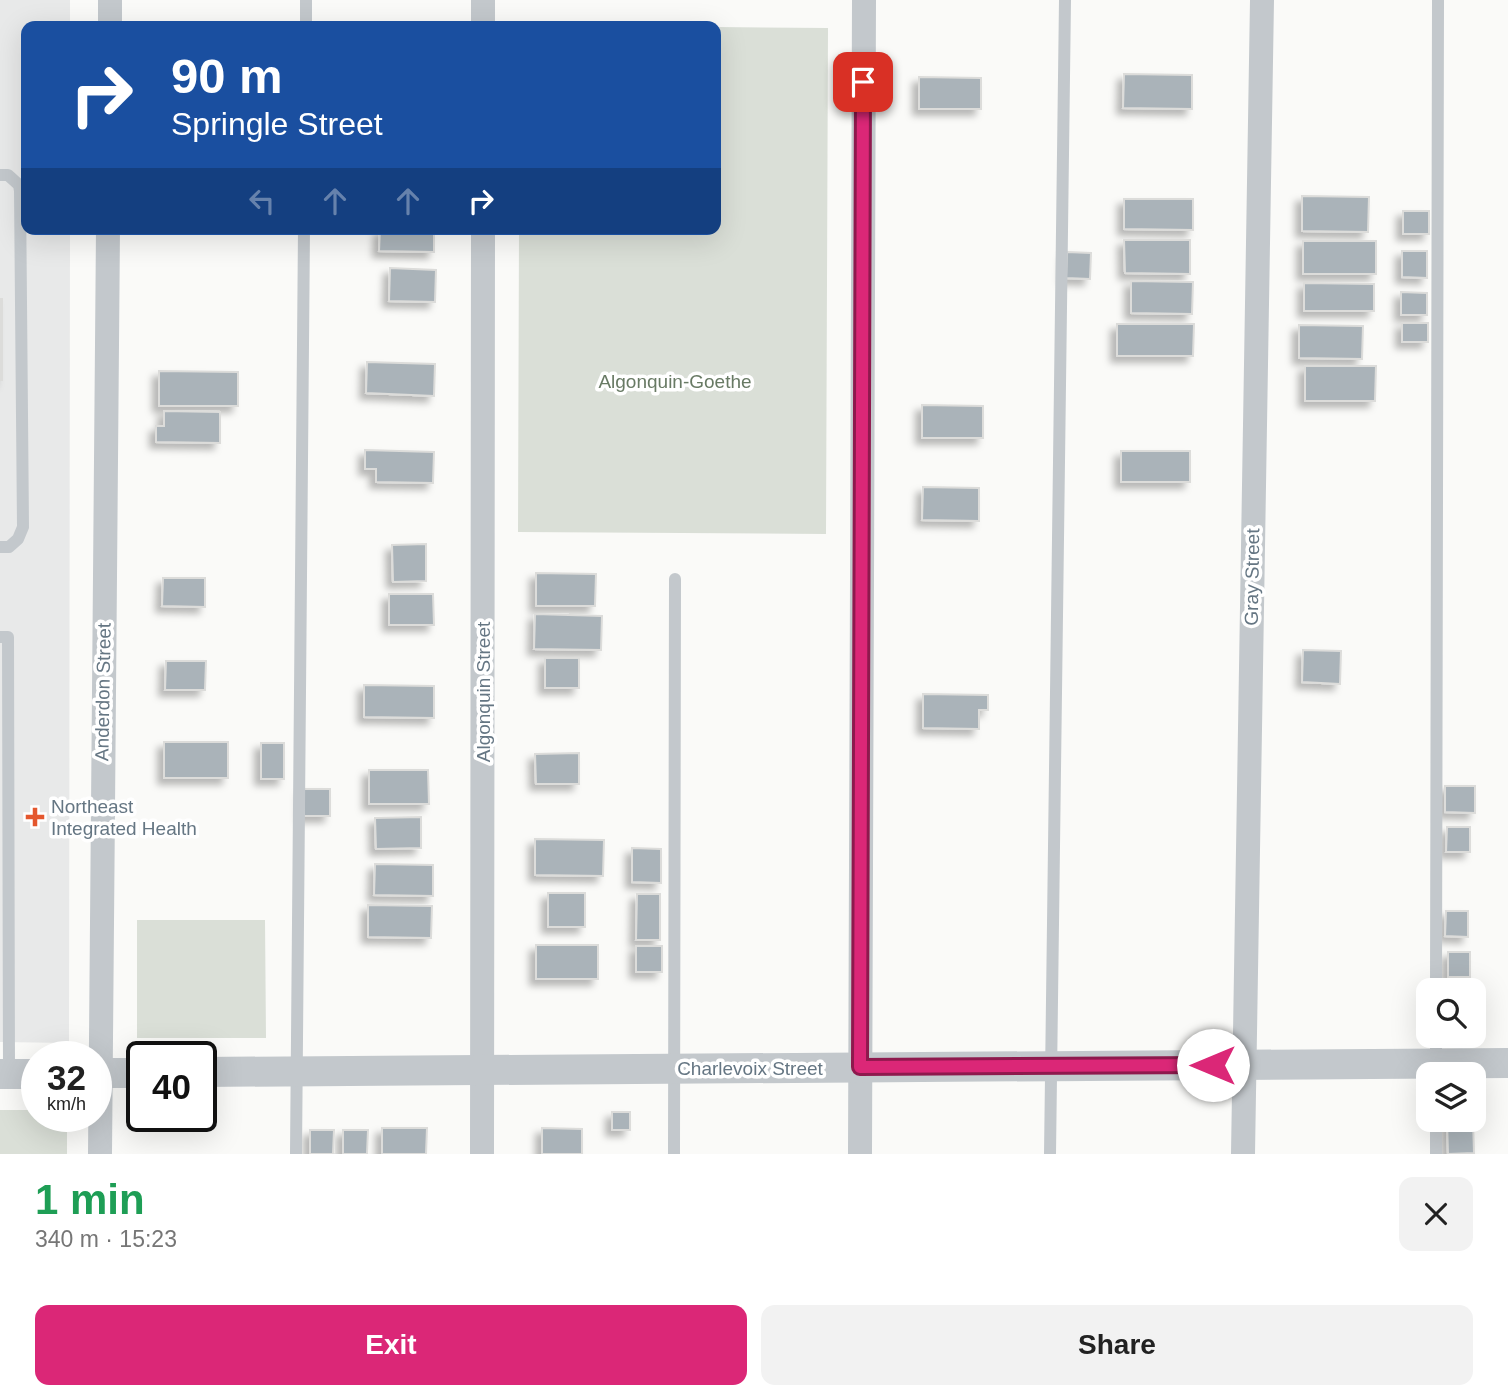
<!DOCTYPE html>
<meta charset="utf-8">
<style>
body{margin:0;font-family:Arial,sans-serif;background:#f2f2f2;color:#222;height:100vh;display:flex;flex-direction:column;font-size:26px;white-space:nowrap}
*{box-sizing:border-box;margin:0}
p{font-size:23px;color:#767676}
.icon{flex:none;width:38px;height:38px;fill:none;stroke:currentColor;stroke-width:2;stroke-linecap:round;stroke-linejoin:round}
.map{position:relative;height:1154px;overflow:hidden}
.side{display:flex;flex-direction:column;background:#fff;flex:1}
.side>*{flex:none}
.guide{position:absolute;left:21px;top:21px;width:700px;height:214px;border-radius:14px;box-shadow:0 7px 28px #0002;background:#1a4fa0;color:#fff;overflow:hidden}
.fabs{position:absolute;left:1416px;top:978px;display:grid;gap:14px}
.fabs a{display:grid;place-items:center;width:70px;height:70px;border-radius:14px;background:#fff;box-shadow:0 7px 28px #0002;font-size:35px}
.speed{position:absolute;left:21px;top:1041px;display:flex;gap:14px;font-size:35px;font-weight:700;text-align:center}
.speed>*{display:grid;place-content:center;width:91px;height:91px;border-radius:50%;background:#fff;box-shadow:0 7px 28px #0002;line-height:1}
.speed small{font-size:18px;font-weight:400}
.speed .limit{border:4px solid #111;border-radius:10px;background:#fff;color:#111}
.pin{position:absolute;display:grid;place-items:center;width:60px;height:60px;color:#fff;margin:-30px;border-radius:14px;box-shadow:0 4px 10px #0006}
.me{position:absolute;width:77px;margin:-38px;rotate:270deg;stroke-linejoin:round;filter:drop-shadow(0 0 5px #0008)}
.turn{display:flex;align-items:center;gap:24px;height:147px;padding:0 35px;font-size:32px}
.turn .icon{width:91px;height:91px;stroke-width:2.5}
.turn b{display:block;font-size:49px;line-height:60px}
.lanes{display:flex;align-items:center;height:66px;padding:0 35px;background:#0003;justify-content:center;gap:35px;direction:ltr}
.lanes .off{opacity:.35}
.round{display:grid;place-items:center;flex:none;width:74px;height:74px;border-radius:14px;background:#f2f2f2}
.headline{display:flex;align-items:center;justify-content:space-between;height:119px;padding:0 35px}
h1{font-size:42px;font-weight:600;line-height:52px;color:#1e9e55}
.button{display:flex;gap:14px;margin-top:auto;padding:14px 35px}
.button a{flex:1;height:80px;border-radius:14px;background:#db2777;color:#fff;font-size:28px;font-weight:600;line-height:80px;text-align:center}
.button a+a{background:#f2f2f2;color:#222}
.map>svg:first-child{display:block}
.built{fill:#e8e9e9}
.green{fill:#dadfd7}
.building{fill:#aab3b9;stroke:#dcdcda;stroke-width:2;filter:url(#shadow)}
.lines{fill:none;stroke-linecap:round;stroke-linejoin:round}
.service{stroke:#c3c8cc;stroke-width:12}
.minor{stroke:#c3c8cc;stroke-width:24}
.tertiary{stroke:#c3c8cc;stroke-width:30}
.route-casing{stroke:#8e194d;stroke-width:18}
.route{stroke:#db2777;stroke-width:12}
.poi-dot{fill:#e4572e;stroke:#fff;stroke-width:2.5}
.labels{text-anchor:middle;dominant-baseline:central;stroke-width:7;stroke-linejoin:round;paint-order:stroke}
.park-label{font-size:19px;fill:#687a64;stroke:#fff}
.street-label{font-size:19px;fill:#657683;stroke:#fff}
.poi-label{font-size:19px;fill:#657683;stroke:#fff;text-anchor:start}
</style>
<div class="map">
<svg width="1508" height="1154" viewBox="0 0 1508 1154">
<defs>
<filter id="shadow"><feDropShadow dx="-6" dy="6" stdDeviation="3.5" flood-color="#0004"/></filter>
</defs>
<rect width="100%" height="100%" fill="#fafaf8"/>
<!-- built -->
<path class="built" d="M0,0h70v26h-44v203h44l-1,814 -69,-1z"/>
<!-- green -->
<path class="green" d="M716,27l112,1 -2,506 -308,-2 1,-303h197z
M137,920h128l1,118h-129z
M0,1110h37v6l30,1v37h-67z"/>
<!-- building -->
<path class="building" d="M1124,74l68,1v34l-69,-1z
M919,77l62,1v31h-62z
M1302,196l67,1 -1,35 -66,-1z
M1124,199h69v31l-69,-1z
M1403,211h26v23h-26z
M380,229h54v23l-55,-1z
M1124,240h66v34l-65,-1z
M1303,241h73v33h-73z
M1402,251h25v27l-25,-1z
M1067,252l24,1 -1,26 -24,-1z
M390,268l46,2 -1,32 -46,-1z
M1131,281l62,1 -1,32 -61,-1z
M1304,283l70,1v27h-70z
M1401,292l26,1v22h-26z
M0,299h2v81h-2z
M1402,323h26v19h-26z
M1117,324h77l-1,32h-76z
M1299,325l64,1 -1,33 -63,-1z
M367,362l68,2 -1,32 -68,-3z
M1305,366h71l-1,35h-70z
M159,371l79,1v34h-79z
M922,405l61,1v32h-61z
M164,411l56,1v31l-64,-1v-16h8z
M365,450l69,2 -1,31 -57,-1v-13h-11z
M1121,451h69v31h-69z
M923,487l56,1v33l-57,-1z
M426,544v37l-33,1 -1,-37z
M536,573l60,1 -1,32h-59z
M163,578h42v29l-43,-1z
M389,594h44l1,31h-45z
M535,614l67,2 -1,34 -67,-1z
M1303,650l38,1 -1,33 -38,-2z
M545,658h34v30h-34z
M166,661h40l-1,29h-40z
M364,685l70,1v32l-70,-1z
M923,694l65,1v15h-9v19l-56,-1z
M164,742h64v36h-64z
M261,743h23v36h-23z
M579,753v31h-43l-1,-30z
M369,770h59l1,34h-60z
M1445,786h30v27l-30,-1z
M304,789h26v27h-26z
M421,817v31l-45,1 -1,-31z
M1447,827h23v25h-24z
M535,839l69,1 -1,36 -68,-1z
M632,848l29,1v34l-29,-1z
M375,864l58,1v31l-59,-1z
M548,893h37v34h-37z
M637,894h23v46h-24z
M368,905l64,1 -1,32 -63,-1z
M1446,911h22v26l-23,-1z
M536,945h62v34h-62z
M636,946h26v26h-26z
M1448,952h22v25h-22z
M612,1112h18v18h-18z
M1447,1120h26l1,33 -26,1z
M382,1128h45l-1,26h-44z
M542,1128l40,1v25h-40z
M310,1130h24l-1,24h-23z
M343,1130h25l-1,24h-24z"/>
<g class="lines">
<!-- service -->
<path class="service" d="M306,26v-26
M0,175h8l11,10 1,6 3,336 -5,12 -9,8h-9
M0,637h8l1,436
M1436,990l2,-990
M1436,1064v-28
M296,1154l8,-925
M674,1154l1,-575
M1050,1154l15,-1154
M1436,1154v-34"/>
<!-- minor -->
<path class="minor" d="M110,26v-26
M483,26v-26
M100,1154l8,-925
M482,1154l1,-925
M860,1154l4,-1154
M1243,1154l19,-1154"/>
<!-- tertiary -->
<path class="tertiary" d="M201,1072l1307,-9
M96,1073h46
M0,1074h37"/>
</g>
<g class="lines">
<defs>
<path id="route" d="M863,82l-3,985 353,-2"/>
</defs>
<!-- route casing -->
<use href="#route" class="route-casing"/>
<!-- route -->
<use href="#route" class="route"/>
</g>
<!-- markers -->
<path class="poi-dot" d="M31.5 806.5h7v7h7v7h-7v7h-7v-7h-7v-7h7z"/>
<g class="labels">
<!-- park labels -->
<g class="park-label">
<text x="675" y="381">Algonquin-Goethe</text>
</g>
<!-- street labels -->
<g class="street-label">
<text transform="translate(1252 577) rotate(-89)">Gray Street</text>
<text transform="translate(103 692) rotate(-89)">Anderdon Street</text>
<text transform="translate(483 692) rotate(-90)">Algonquin Street</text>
<text x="750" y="1068">Charlevoix Street</text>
</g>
<!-- poi labels -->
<g class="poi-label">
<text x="51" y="806">Northeast<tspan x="51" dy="22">Integrated Health</tspan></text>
</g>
</g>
</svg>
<div class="fabs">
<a><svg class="icon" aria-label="search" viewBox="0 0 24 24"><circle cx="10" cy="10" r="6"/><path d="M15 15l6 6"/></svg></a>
<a><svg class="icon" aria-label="layers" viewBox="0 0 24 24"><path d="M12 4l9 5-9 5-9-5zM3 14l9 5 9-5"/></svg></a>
</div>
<div class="speed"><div>32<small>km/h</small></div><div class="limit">40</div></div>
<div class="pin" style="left:863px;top:82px;background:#d93025"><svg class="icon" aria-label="arrive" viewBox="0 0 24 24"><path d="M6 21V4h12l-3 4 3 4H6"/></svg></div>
<svg class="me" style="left:1213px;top:1065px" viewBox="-20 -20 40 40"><circle r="19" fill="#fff"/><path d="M0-13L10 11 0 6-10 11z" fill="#db2777"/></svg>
<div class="guide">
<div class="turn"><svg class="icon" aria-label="right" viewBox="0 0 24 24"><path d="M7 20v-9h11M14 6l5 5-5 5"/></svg><div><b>90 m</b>Springle Street</div></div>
<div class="lanes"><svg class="icon off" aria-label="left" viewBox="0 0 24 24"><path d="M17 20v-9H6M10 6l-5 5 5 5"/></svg><svg class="icon off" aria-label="ahead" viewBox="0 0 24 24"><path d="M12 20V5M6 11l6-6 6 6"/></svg><svg class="icon off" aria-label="ahead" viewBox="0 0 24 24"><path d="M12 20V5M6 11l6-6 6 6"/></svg><svg class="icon" aria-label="right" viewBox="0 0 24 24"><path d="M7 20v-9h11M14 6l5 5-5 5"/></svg></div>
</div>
</div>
<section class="side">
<div class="headline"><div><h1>1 min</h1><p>340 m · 15:23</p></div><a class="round"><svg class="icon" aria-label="close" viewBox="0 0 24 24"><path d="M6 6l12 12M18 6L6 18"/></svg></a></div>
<div class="button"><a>Exit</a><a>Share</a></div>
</section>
